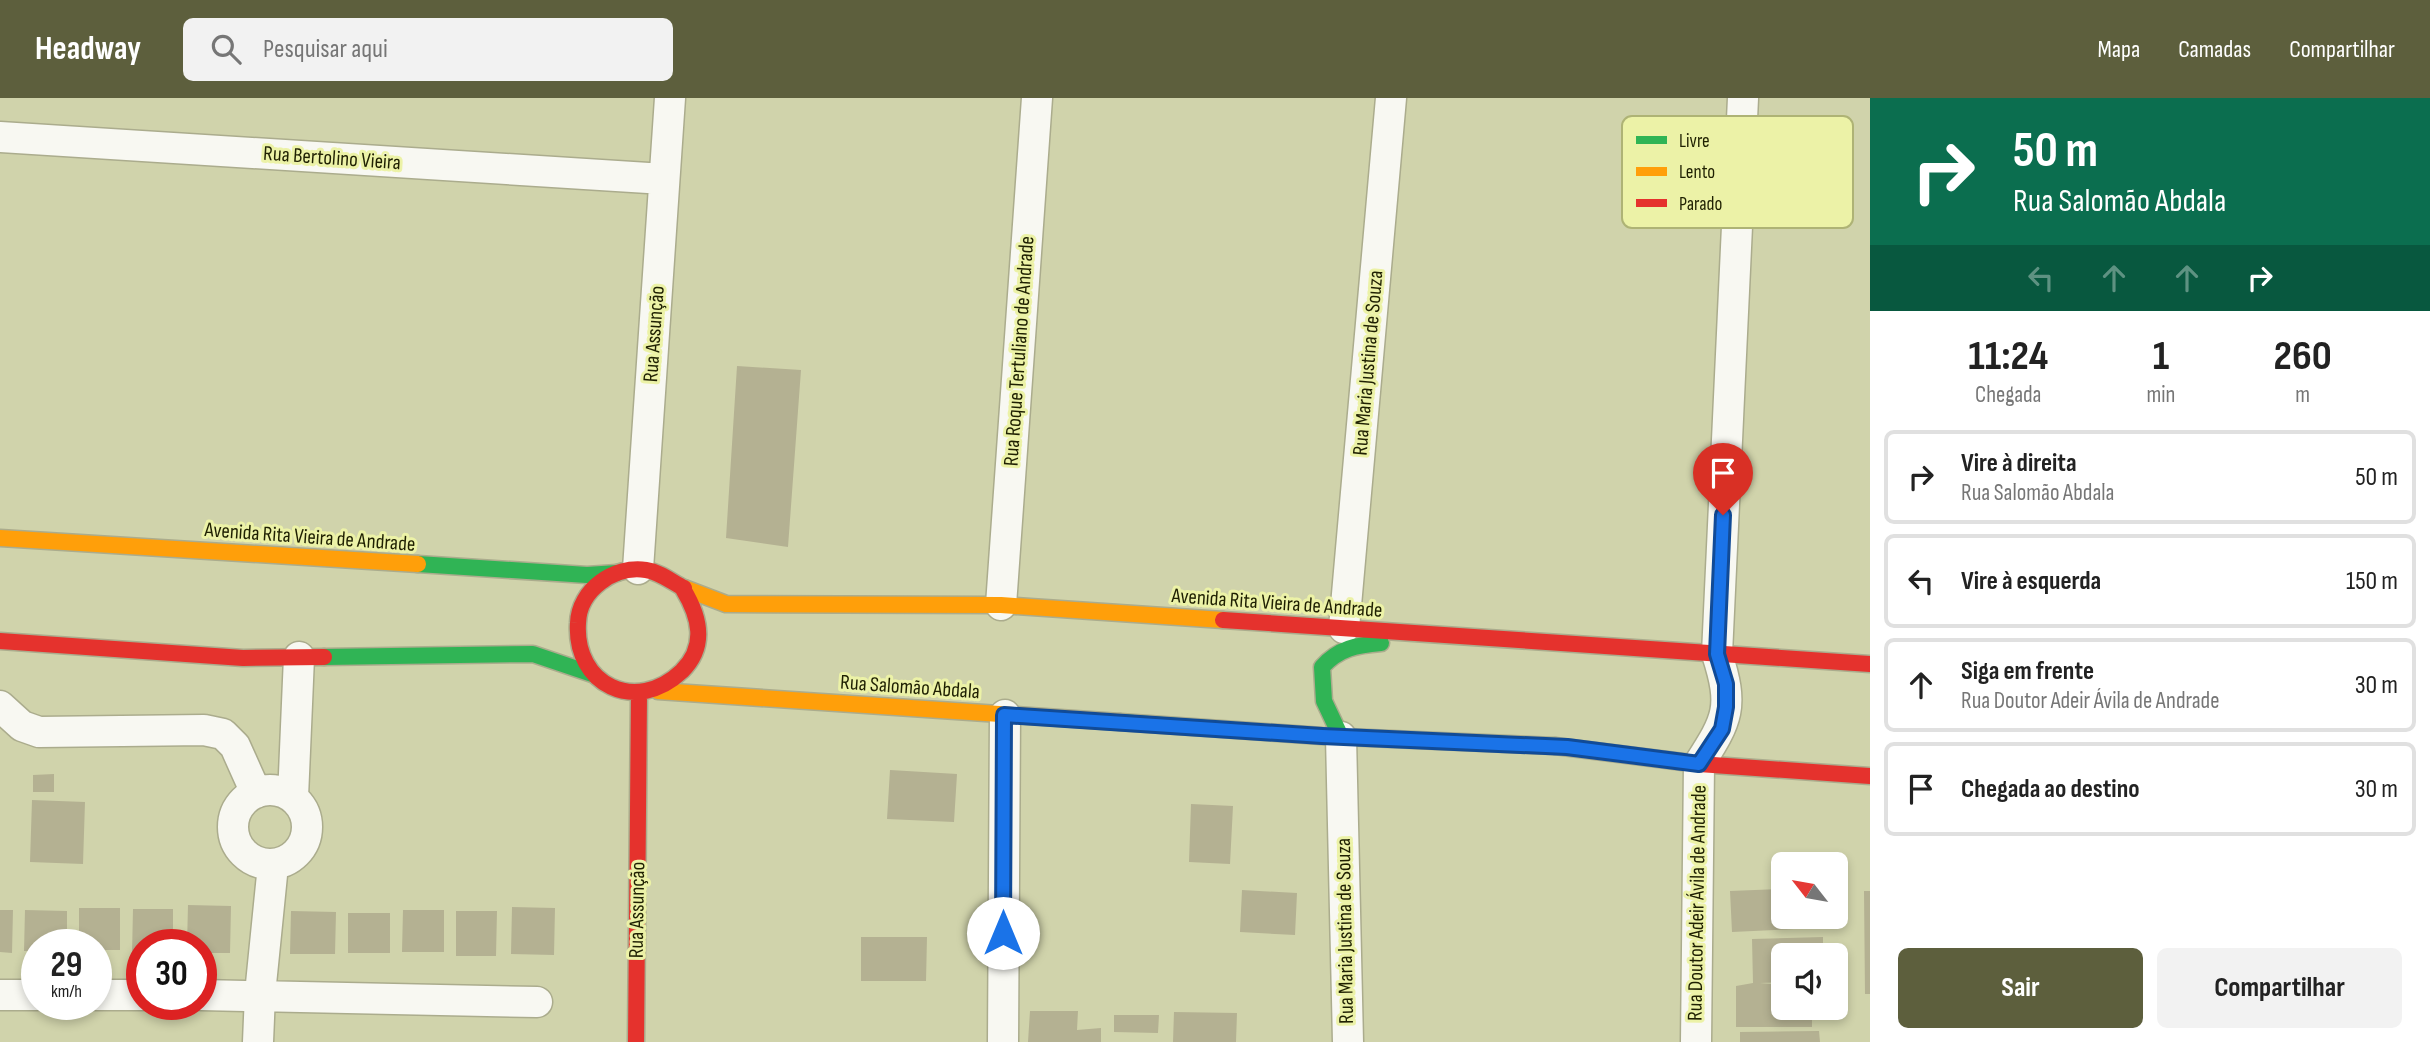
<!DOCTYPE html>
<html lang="pt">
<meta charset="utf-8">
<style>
body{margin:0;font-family:"Sofia Sans Condensed",sans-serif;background:#f2f2f2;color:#222;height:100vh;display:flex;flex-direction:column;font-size:26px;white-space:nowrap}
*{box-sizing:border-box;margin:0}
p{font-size:23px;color:#767676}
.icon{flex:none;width:38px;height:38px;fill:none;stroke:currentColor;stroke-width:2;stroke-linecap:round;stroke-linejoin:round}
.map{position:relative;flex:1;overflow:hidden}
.details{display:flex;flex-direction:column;background:#fff;width:560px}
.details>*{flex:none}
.banner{background:#0b6e4f;color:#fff;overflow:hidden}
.needle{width:46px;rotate:301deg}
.tools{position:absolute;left:1771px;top:754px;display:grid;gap:14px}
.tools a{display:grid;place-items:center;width:77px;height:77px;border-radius:10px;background:#fff;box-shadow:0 4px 10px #0003;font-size:35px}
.speed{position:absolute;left:21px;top:831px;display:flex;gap:14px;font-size:35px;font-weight:700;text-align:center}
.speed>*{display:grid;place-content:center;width:91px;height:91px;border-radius:50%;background:#fff;box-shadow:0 4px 10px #0003;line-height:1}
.speed small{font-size:18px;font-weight:400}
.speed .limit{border:10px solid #d22;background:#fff;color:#111}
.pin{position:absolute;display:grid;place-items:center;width:60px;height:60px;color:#fff;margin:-72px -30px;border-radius:50% 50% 50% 0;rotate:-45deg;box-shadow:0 0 7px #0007}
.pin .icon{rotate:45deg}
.me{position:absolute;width:77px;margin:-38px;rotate:0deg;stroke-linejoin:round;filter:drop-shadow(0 0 5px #0008)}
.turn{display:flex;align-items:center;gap:24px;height:147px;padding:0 28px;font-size:32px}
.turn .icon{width:91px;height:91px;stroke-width:2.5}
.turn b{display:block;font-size:49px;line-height:60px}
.lanes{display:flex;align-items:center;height:66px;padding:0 28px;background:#0003;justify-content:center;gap:35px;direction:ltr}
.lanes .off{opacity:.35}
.eta{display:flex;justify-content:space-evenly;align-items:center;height:119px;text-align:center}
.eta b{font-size:42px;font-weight:700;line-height:49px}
.cta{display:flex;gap:14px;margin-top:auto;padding:14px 28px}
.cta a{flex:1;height:80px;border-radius:10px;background:#5d5f3d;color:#fff;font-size:28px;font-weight:700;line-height:80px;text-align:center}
.cta a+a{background:#f2f2f2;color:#222}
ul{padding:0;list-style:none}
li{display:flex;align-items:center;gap:21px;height:94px;margin:0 14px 10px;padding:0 14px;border:4px solid #e0e0e0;border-radius:10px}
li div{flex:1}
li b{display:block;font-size:26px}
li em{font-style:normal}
header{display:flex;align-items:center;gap:42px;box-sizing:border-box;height:98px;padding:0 35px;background:#5d5f3d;color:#fff}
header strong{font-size:33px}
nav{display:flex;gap:38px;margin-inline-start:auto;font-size:24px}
.search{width:490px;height:63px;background:#f2f2f2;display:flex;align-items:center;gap:18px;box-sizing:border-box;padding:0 24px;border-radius:10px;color:#767676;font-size:26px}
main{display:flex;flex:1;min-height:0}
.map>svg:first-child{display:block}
.building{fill:#b4b192}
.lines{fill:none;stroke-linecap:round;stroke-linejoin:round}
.street-casing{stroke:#abac8d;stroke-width:33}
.fast-casing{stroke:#abac8d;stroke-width:19}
.slow-casing{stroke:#abac8d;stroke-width:19}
.jam-casing{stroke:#abac8d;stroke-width:19}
.street{stroke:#f8f8f2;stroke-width:30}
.fast{stroke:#30b455;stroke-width:16}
.slow{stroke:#ff9f0a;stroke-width:16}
.jam{stroke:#e5322d;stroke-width:16}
.route-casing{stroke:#114b97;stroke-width:18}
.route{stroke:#1a73e8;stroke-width:12}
.labels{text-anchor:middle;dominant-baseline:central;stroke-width:6;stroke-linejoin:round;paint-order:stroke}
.street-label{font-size:21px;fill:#1f2002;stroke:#ecf2a7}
.key{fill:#ecf2a7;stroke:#aeb375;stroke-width:2}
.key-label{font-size:19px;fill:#1f2002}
</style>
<header>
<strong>Headway</strong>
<div class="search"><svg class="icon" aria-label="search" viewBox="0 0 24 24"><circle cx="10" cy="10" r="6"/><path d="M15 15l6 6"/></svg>Pesquisar aqui</div>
<nav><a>Mapa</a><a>Camadas</a><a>Compartilhar</a></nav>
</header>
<main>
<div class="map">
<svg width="1870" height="944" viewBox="0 0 1870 944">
<rect width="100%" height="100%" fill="#d0d3ab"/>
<!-- building -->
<path class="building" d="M737,268l64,4 -13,177 -62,-9z
M890,672l67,4 -3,48 -67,-3z
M54,676v18h-21v-17z
M32,702l53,2 -2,62 -53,-2z
M1191,706l42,2 -3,58 -41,-2z
M1783,791v28h31l1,11 -83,4 -2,-41z
M1242,792l55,3 -2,42 -55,-3z
M1864,793h6v103h-5z
M188,807l43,1 -1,47h-29v-8h-14z
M512,809l43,1 -1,47 -43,-1z
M79,810h41v42h-24v-5h-17z
M133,811h40v36h-31v9h-10z
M0,812h13l-1,43 -12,-1z
M25,812l42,1v34h-30v6h-13z
M403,812h41v42h-42z
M291,813l45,1 -1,42h-45z
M456,813h41l-1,45h-40z
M348,815h42v40h-42z
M861,839h66l-1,44h-65z
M1823,839v19h-40v26l-23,1 23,2v23h29v19h-76v-41l17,-3 -1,-44z
M1030,913h48l-1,19 24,-2v14h-73z
M1174,914l63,1 -1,29h-63z
M1114,917h45l-1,18 -44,-1z
M1819,933l1,11h-80v-10z"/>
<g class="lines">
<defs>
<path id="street" d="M0,39l664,42
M638,471l32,-471
M1001,507l36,-507
M1344,530l47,-530
M0,608l22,20 17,6 165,-2 19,4 12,12 21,47
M1341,639l7,305
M233 729a37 37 0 1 1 74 0a37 37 0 1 1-74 0Z
M293,699l6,-140
M0,897h37
M96,897h46
M201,897l336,7
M258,944l2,-48 13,-129
M1003,944l2,-327
M1696,944l3,-278c29,-45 35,-57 18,-110l26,-556"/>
<path id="fast" d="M418,466l169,11 30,-2
M324,559l209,-3 59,20
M1120,624l202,14 233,10
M1341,639l-17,-36 -2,-34c17,-19 35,-22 59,-24"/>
<path id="slow" d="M0,440l418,26
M684,490l42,16 275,1 222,15
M658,593l462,31"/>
<path id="jam" d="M683,491c17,28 24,57 -1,82 -46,44 -108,14 -104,-48 1,-33 36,-58 68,-53 14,2 26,12 38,18
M1223,522l647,44
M0,543l243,17 81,-1
M1555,648l144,18 171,12
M636,944l3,-348"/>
</defs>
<!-- street casing -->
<use href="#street" class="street-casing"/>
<!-- fast casing -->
<use href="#fast" class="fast-casing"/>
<!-- slow casing -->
<use href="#slow" class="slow-casing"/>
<!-- jam casing -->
<use href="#jam" class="jam-casing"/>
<!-- street -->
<use href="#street" class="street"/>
<!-- fast -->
<use href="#fast" class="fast"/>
<!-- slow -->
<use href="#slow" class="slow"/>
<!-- jam -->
<use href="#jam" class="jam"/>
</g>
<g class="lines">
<defs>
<path id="route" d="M1003,835l1,-218 318,21 245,11 132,17 23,-35 4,-22v-23l-9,-30 6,-139"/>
</defs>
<!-- route casing -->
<use href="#route" class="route-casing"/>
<!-- route -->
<use href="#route" class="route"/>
</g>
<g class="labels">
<!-- street labels -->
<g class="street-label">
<text transform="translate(332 60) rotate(4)">Rua Bertolino Vieira</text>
<text transform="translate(654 236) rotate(-86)">Rua Assunção</text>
<text transform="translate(1019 253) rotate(-86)">Rua Roque Tertuliano de Andrade</text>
<text transform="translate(1368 265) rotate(-85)">Rua Maria Justina de Souza</text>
<text transform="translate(310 439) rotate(4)">Avenida Rita Vieira de Andrade</text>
<text transform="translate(1277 505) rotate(4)">Avenida Rita Vieira de Andrade</text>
<text transform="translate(910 589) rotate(4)">Rua Salomão Abdala</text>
<text transform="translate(1697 805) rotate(-89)">Rua Doutor Adeir Ávila de Andrade</text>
<text transform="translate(637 812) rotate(-89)">Rua Assunção</text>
<text transform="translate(1345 833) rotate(-91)">Rua Maria Justina de Souza</text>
</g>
</g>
<!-- legend -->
<rect x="1622" y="18" width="231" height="112" rx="10" class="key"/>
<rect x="1636" y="38" width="31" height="8" fill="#30b455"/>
<rect x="1636" y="69" width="31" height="9" fill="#ff9f0a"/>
<rect x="1636" y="101" width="31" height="8" fill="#e5322d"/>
<g class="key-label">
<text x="1679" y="49">Livre</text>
<text x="1679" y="80">Lento</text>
<text x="1679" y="112">Parado</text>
</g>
</svg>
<div class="tools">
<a><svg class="needle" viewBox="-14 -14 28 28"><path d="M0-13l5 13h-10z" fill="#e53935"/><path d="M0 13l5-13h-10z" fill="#767676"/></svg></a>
<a><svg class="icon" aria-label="sound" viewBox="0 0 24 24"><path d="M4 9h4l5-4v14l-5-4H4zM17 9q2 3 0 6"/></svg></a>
</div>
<div class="speed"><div>29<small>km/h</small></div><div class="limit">30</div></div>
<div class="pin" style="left:1723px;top:417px;background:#d93025"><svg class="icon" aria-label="arrive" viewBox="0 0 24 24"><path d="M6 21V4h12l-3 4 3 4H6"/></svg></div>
<svg class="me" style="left:1003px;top:835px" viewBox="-20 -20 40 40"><circle r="19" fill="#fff"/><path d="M0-13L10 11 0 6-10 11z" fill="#1a73e8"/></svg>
</div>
<section class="details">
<div class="banner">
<div class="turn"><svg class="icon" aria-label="right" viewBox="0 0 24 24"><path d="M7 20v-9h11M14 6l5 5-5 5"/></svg><div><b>50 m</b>Rua Salomão Abdala</div></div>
<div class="lanes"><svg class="icon off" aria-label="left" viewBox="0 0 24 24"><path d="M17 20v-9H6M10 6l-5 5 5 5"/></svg><svg class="icon off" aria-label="ahead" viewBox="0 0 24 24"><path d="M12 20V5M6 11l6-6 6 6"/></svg><svg class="icon off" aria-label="ahead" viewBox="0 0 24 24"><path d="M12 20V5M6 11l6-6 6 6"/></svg><svg class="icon" aria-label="right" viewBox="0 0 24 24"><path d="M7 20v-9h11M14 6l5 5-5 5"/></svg></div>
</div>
<div class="eta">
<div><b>11:24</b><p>Chegada</p></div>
<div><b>1</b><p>min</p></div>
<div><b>260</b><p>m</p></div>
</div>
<ul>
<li><svg class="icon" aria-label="right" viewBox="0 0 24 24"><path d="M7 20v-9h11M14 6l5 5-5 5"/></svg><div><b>Vire à direita</b><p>Rua Salomão Abdala</p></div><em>50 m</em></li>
<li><svg class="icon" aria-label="left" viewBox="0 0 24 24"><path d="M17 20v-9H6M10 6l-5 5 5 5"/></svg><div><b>Vire à esquerda</b></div><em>150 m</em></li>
<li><svg class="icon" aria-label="ahead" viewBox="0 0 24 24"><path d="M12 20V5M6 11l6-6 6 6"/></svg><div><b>Siga em frente</b><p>Rua Doutor Adeir Ávila de Andrade</p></div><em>30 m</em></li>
<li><svg class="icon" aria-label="arrive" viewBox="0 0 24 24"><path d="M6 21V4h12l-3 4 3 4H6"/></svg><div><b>Chegada ao destino</b></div><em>30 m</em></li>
</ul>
<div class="cta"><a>Sair</a><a>Compartilhar</a></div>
</section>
</main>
